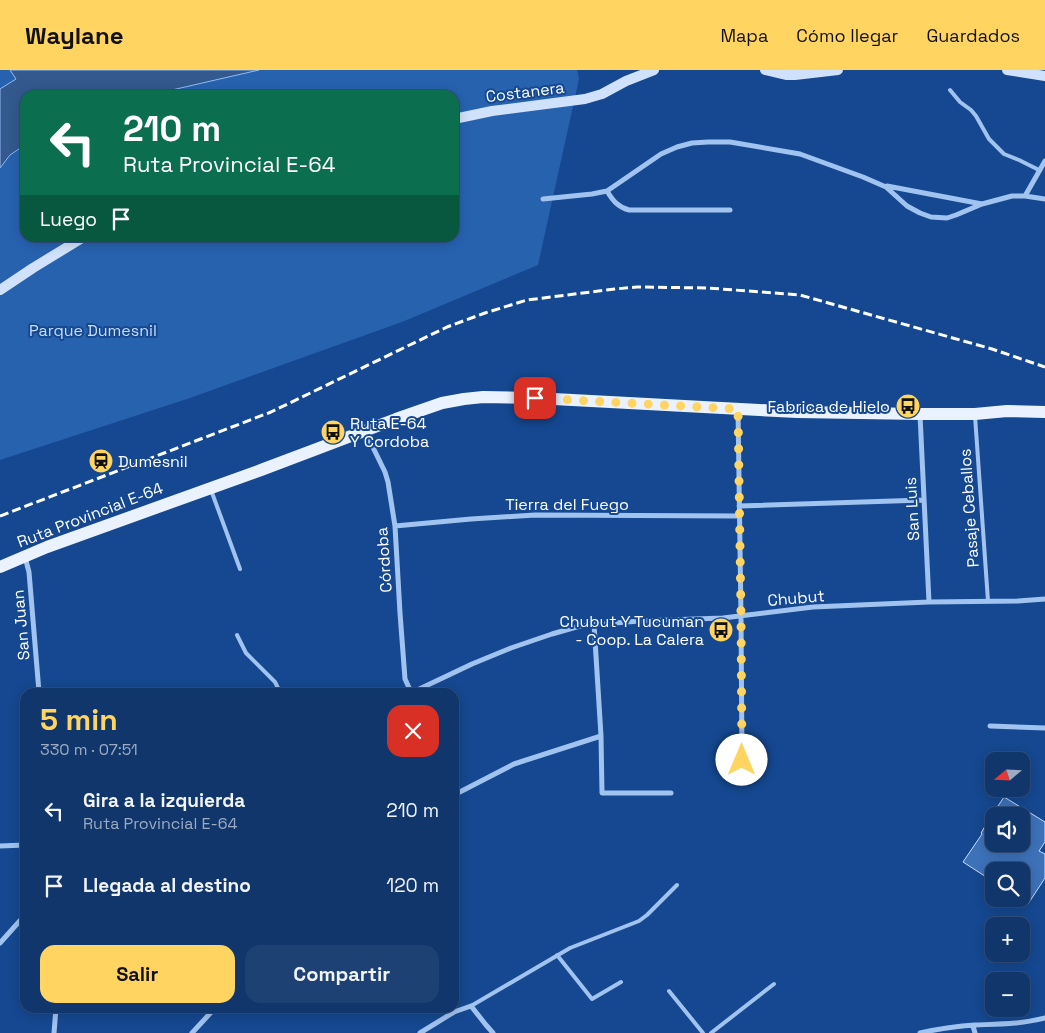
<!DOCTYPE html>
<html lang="es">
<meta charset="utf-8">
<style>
body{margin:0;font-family:"Space Grotesk",sans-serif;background:#1e4174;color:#f1f3f6;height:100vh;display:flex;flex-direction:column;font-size:19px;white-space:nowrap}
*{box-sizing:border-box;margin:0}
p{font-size:16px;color:#9cabc2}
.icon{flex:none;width:28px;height:28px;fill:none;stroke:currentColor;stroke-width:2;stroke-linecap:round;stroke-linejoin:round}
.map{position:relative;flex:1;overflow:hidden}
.sheet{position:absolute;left:20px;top:618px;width:439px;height:325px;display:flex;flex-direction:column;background:#10366c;border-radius:15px;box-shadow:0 2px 12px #0003,0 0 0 1px #30507f}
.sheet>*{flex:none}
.guide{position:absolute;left:20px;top:20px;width:439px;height:152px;border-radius:15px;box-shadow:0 2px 12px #0003,0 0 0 1px #30507f;background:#0b6e4f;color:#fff;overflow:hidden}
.needle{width:32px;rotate:251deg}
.controls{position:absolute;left:985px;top:682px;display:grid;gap:10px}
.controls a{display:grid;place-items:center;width:45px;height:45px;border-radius:10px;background:#10366c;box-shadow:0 2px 12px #0003,0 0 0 1px #30507f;font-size:25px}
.pin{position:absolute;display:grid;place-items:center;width:42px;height:42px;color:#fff;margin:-21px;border-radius:10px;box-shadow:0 2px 8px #0006}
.me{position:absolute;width:55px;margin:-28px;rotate:0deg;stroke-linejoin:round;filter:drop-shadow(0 0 4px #0008)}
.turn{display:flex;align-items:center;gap:18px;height:105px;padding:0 20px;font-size:22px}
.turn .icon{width:65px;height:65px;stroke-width:2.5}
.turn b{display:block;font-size:35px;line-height:42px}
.then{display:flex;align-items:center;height:48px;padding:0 20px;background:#0003;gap:10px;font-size:19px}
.round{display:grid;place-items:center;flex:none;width:52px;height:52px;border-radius:15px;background:#1e4174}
.summary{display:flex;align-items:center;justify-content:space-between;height:85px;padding:0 20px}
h1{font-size:30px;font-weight:700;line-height:38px;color:#ffd461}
.button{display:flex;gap:10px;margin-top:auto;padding:10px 20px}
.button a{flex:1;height:58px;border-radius:15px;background:#ffd461;color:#111;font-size:20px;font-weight:700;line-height:58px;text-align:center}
.button a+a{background:#1e4174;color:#f1f3f6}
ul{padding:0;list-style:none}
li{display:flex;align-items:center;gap:15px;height:75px;padding:0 20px}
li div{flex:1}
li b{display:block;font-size:19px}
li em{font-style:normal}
header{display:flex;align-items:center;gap:30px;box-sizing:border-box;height:70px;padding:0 25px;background:#ffd461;color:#111}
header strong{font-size:24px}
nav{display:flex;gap:28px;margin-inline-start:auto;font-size:18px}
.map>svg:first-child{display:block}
.green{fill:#2762af}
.water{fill:#33598e;stroke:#93bef3}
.building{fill:#3d72b9;stroke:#c8defc;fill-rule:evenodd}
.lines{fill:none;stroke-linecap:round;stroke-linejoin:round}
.lane{stroke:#a1c3f0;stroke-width:4}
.street{stroke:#a1c3f0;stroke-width:5}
.secondary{stroke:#d0e2fb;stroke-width:10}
.primary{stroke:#ebf2ff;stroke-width:12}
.rail{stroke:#fff;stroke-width:3;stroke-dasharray:9 4;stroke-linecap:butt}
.route{stroke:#ffd461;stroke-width:9;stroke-dasharray:0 16.2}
.labels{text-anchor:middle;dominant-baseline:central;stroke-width:4;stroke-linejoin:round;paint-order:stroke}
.street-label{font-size:16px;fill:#fff;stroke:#154890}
.park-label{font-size:16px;fill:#c8defc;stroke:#154890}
.poi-label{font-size:16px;fill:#fff;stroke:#154890;text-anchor:end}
</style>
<header>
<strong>Waylane</strong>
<nav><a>Mapa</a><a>Cómo llegar</a><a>Guardados</a></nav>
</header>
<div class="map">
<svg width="1045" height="963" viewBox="0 0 1045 963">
<rect width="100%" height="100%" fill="#154890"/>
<!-- green -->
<path class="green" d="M0,0h10l7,9 -17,10z
M259,0h318l2,9 -41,186 -136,57 -212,76 -190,62v-292l10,-12 15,-11v93h429v-143h-304z"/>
<!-- water -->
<path class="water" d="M10,0h249l-109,25h-125v50l-15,10 -10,13v-79l16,-10z"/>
<!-- building -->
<path class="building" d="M1004,727l41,25v20l-6,9 6,3v24l-17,26 -7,-4v-29h-27v11l-31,-20 19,-28 -1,-1 13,-22v1zM994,746h27v28h-27z"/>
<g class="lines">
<!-- lane -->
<path class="lane" d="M950,20l10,12 11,8 5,6 13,23 15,15 15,6 20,10
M975,346l13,185
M211,420l29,79
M237,565l9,18 29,29 5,10
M557,885l35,44 29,-17
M669,921l34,42
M471,936l99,-58 69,-27 8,-6 30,-30
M711,963l63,-49"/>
<!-- street -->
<path class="street" d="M887,116l95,18
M607,121c6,10 11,16 22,19h101
M1025,126l20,-35
M543,129l49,-5 15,-3 54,-37 16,-7 15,-4 16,-1h22l70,12 63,23 23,10 21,19 13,7 11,4 16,1 9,-3 26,-11 30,-8h13l20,3
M738,339l3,207 1,144
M920,345l9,187
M365,361l20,41 3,10 7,44 5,87 5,66 6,13
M739,436l185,-6
M395,456l76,-7 64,-4 204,1
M25,487l4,15 10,120
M413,622l59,-28 39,-16 41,-14 28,-8 59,-5 84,-3 90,-11 116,-5 89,-1 27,-2
M990,656l55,2
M601,666l1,57h69
M454,725l60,-31 87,-28 -7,-112
M0,776l25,-1
M0,873l25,-28
M973,956l2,7
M54,963l2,-25
M192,963l23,-25
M420,963l34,-21 17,-6 15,19 7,8
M920,963c18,-4 36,-7 55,-8 24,-1 47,-1 70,-7"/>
<!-- secondary -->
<path class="secondary" d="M765,0l21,5h9l43,-5
M1007,0l38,6
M454,49l38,-8 93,-12 17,-5 24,-13 28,-11
M0,220l33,-22 49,-30"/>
<!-- primary -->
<path class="primary" d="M0,497l47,-20 214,-77 135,-51 46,-16 22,-4 19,-2 52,1 262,14 123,2h55l32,-3 38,1"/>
<!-- rail -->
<path class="rail" d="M0,446l271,-104 176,-85 38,-14 42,-13 88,-11 22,-2 71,1 92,7 192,54 53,18"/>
</g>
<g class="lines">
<!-- route -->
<path class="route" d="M535,328l203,11 3,207 1,144"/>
</g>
<!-- icons -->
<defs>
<symbol id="bus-disc" viewBox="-11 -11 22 22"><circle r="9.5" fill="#ffd461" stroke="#154890"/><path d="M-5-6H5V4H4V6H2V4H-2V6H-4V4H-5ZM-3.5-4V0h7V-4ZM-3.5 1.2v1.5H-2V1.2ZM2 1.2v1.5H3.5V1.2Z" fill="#111"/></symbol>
<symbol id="station-disc" viewBox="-11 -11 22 22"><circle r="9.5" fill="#ffd461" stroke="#154890"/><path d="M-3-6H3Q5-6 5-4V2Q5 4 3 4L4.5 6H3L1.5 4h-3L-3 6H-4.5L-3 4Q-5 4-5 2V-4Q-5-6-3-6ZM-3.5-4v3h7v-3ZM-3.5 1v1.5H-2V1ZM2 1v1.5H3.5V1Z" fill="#111"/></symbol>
</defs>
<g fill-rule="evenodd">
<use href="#bus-disc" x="894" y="322" width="28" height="28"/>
<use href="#bus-disc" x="319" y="348" width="28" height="28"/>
<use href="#station-disc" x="87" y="377" width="28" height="28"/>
<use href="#bus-disc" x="707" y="546" width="28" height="28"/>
</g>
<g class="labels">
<!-- street labels -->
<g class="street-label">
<text transform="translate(525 22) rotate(-7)">Costanera</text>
<text x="567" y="434">Tierra del Fuego</text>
<text transform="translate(969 438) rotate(-94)">Pasaje Ceballos</text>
<text transform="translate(912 439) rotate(-93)">San Luis</text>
<text transform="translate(90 445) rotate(-21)">Ruta Provincial E-64</text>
<text transform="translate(384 490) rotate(-94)">Córdoba</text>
<text transform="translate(796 528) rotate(-5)">Chubut</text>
<text transform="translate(21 555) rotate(-95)">San Juan</text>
</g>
<!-- park labels -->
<g class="park-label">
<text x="93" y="260">Parque Dumesnil</text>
</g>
<!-- poi labels -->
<g class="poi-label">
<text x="890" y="336">Fabrica de Hielo</text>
<text x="350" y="353" text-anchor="start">Ruta E-64<tspan x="350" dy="18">Y Cordoba</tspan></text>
<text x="118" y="391" text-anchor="start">Dumesnil</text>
<text x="704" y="551">Chubut Y Tucuman<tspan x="704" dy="18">- Coop. La Calera</tspan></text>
</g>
</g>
</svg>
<div class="controls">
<a><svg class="needle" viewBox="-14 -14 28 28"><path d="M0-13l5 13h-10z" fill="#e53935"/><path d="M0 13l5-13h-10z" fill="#9cabc2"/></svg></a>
<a><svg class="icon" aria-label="sound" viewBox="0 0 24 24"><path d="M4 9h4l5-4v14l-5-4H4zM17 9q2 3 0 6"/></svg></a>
<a><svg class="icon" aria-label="search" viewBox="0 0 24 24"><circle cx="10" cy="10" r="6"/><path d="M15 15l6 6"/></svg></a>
<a>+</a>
<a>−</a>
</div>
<div class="pin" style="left:535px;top:328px;background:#d93025"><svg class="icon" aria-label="arrive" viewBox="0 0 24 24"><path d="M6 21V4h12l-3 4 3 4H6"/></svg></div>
<svg class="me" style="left:742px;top:690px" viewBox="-20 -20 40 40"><circle r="19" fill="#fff"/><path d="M0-13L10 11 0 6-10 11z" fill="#ffd461"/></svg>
<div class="guide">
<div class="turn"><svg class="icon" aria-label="left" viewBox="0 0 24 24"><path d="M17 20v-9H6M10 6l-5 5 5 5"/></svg><div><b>210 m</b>Ruta Provincial E-64</div></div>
<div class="then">Luego<svg class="icon" aria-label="arrive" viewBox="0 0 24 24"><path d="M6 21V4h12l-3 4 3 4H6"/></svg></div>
</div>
<section class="sheet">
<div class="summary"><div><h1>5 min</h1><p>330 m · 07:51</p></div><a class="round" style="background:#d93025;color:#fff"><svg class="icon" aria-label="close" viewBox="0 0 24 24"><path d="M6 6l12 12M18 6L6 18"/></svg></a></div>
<ul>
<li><svg class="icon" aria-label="left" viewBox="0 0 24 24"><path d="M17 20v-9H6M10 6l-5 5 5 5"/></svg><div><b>Gira a la izquierda</b><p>Ruta Provincial E-64</p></div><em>210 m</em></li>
<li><svg class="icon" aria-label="arrive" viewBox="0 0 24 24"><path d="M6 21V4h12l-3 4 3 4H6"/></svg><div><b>Llegada al destino</b></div><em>120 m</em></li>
</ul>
<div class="button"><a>Salir</a><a>Compartir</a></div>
</section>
</div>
